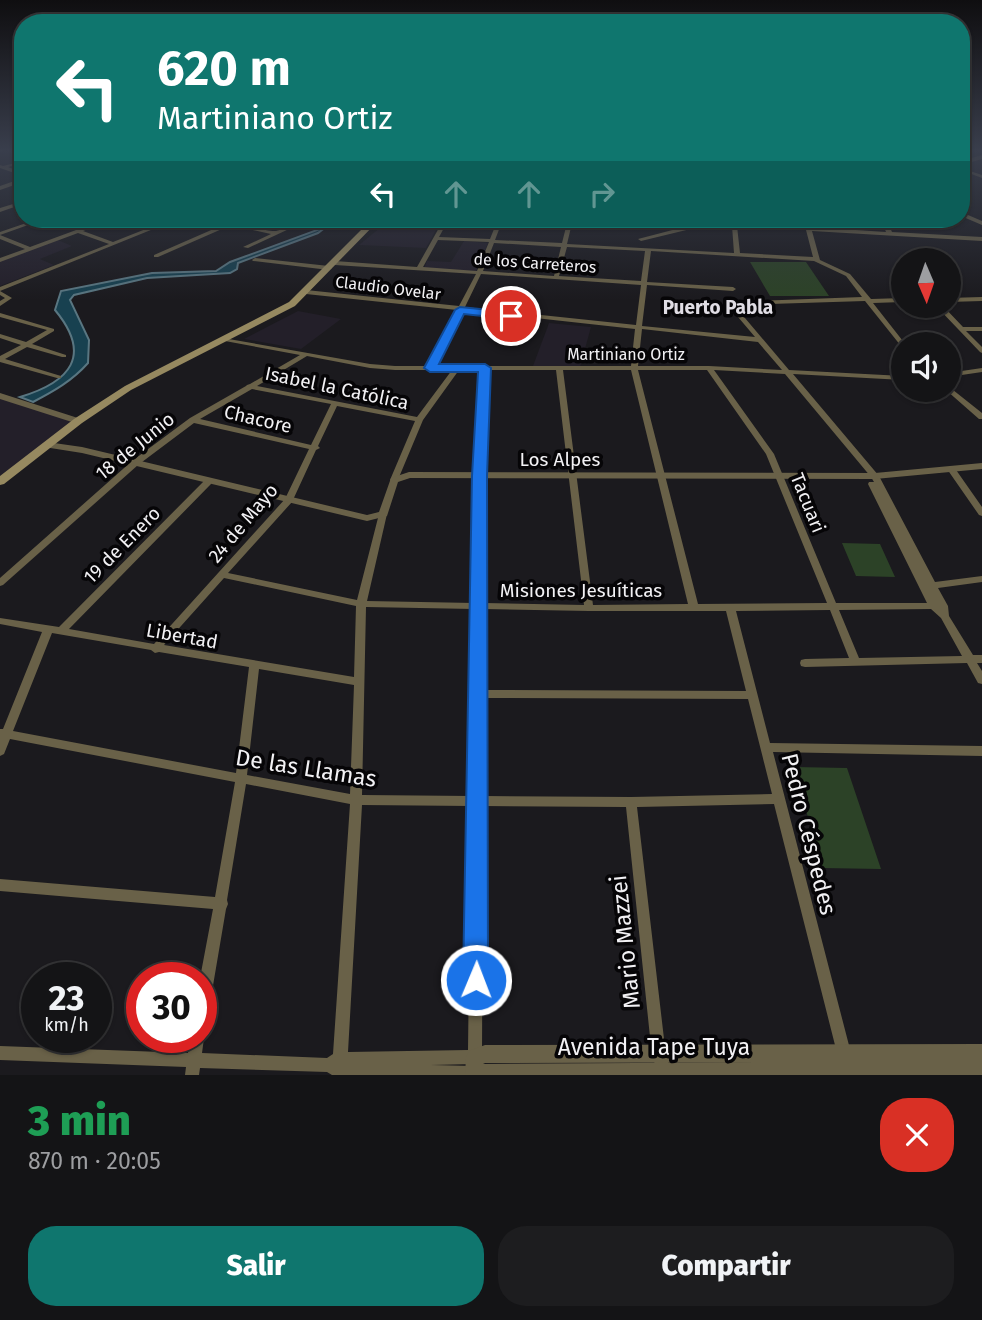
<!DOCTYPE html>
<html lang="es">
<meta charset="utf-8">
<style>
body{margin:0;font-family:"Fira Sans",sans-serif;background:#1d1d1f;color:#f1f3f6;height:100vh;display:flex;flex-direction:column;font-size:26px;white-space:nowrap}
*{box-sizing:border-box;margin:0}
p{font-size:23px;color:#9d9ea1}
.icon{flex:none;width:38px;height:38px;fill:none;stroke:currentColor;stroke-width:2;stroke-linecap:round;stroke-linejoin:round}
.map{position:relative;height:1075px;overflow:hidden}
.sheet{display:flex;flex-direction:column;background:#141416;flex:1}
.sheet>*{flex:none}
.top-card{position:absolute;left:14px;top:14px;width:956px;height:214px;border-radius:28px;box-shadow:0 2px 5px #0004,0 0 0 2px #333335;background:#0f766e;color:#fff;overflow:hidden}
.needle{width:46px;rotate:178deg}
.tools{position:absolute;left:891px;top:248px;display:grid;gap:14px}
.tools a{display:grid;place-items:center;width:70px;height:70px;border-radius:50%;background:#141416;box-shadow:0 2px 5px #0004,0 0 0 2px #333335;font-size:35px}
.speed{position:absolute;left:21px;top:962px;display:flex;gap:14px;font-size:35px;font-weight:700;text-align:center}
.speed>*{display:grid;place-content:center;width:91px;height:91px;border-radius:50%;background:#141416;box-shadow:0 2px 5px #0004,0 0 0 2px #333335;line-height:1}
.speed small{font-size:18px;font-weight:400}
.speed .limit{border:10px solid #d22;background:#fff;color:#111}
.pin{position:absolute;display:grid;place-items:center;width:60px;height:60px;color:#fff;margin:-30px;border:4px solid #fff;border-radius:50%;box-shadow:0 2px 7px #0007}
.me{position:absolute;width:77px;margin:-38px;rotate:1deg;stroke-linejoin:round;filter:drop-shadow(0 0 5px #0008)}
.turn{display:flex;align-items:center;gap:24px;height:147px;padding:0 28px;font-size:32px}
.turn .icon{width:91px;height:91px;stroke-width:2.5}
.turn b{display:block;font-size:49px;line-height:60px}
.lanes{display:flex;align-items:center;height:66px;padding:0 28px;background:#0003;justify-content:center;gap:35px;direction:ltr}
.lanes .off{opacity:.35}
.round{display:grid;place-items:center;flex:none;width:74px;height:74px;border-radius:28px;background:#1d1d1f}
.overview{display:flex;align-items:center;justify-content:space-between;height:119px;padding:0 28px}
h1{font-size:42px;font-weight:800;line-height:52px;color:#1e9e55}
.button{display:flex;gap:14px;margin-top:auto;padding:14px 28px}
.button a{flex:1;height:80px;border-radius:28px;background:#0f766e;color:#fff;font-size:28px;font-weight:800;line-height:80px;text-align:center}
.button a+a{background:#1d1d1f;color:#f1f3f6}
.map>svg:first-child{display:block}
.built{fill:#231f29}
.green{fill:#2c4227}
.water{fill:#184150;stroke:#597681;stroke-width:2}
.lines{fill:none;stroke-linecap:round;stroke-linejoin:round}
.minor{fill:#696148;fill-rule:evenodd}
.tertiary{fill:#696148;fill-rule:evenodd}
.secondary{fill:#968960;fill-rule:evenodd}
.route{fill:#1a73e8;stroke:#114b97;stroke-width:2}
.labels{text-anchor:middle;dominant-baseline:central;stroke-width:7;stroke-linejoin:round;paint-order:stroke}
.far-street-label{font-size:16px;fill:#f2f1f4;stroke:#060507}
.far-quarter-label{font-size:19px;font-weight:bold;fill:#e0dde4;stroke:#060507}
.street-label{font-size:19px;fill:#f2f1f4;stroke:#060507}
.near-street-label{font-size:23px;fill:#f2f1f4;stroke:#060507}
</style>
<div class="map">
<svg width="982" height="1075" viewBox="0 0 982 1075">
<rect width="100%" height="100%" fill="#1b1a1e"/>
<!-- built -->
<path class="built" d="M413,219h29l-16,29 -67,-3 22,-18 26,2z
M58,240l14,6 -32,13 14,6 -54,21v-25z
M464,241l24,2 -12,29 -52,-3 3,-8 24,1z
M298,311l43,8 -40,30 -57,-10z
M549,323l42,4 -11,40 -47,-1z
M0,393l80,28 -80,61z"/>
<!-- green -->
<path class="green" d="M750,262h56l23,34h-59z
M842,543l38,1 15,33 -39,-1z
M794,767l53,1 34,101 -59,-1z"/>
<!-- water -->
<path class="water" d="M329,219h7l-18,14 -80,30 -1,6 -7,4 -83,5 -73,17 -4,5 19,40 -1,23c-16,18 -34,28 -55,39l-13,-5c50,-15 73,-41 35,-87l6,-19 91,-18 64,-2 14,-9 90,-33z"/>
<g class="lines">
<!-- minor -->
<path class="minor" d="M0,149h6l-6,3z
M23,161v2l-15,4 15,6v3l-23,-8v-3l3,1z
M961,168l21,7v3l-21,-8z
M23,201v3l-23,8v-4z
M961,212l21,9v4l-21,-9z
M38,219h7l-45,16 30,12 76,-28h6l-29,12 30,11 58,-23h7l-178,72v-4l109,-43 -31,-11 -78,29v-4l25,-9 -25,-10v-7z
M206,219c7,0 15,2 22,3 6,0 10,-3 16,-3l-8,4c9,2 33,9 40,8 11,-2 14,-12 26,-12l-13,10 -41,19 -5,-1 28,-13 -40,-9 -73,32h-4v-2l71,-31 -19,-4z
M444,219h5l-10,18 51,2 8,-20h5l-8,21 67,3 6,-24h5l-6,25 167,9 -2,-27 -25,-1 -66,16 -3,-2 69,-18 24,2 3,-3 3,3 69,4 -2,-8h4l3,8 75,5 -5,-13h5l6,13 90,5v4l-170,-10 8,29 30,14 21,25 32,-1v4l-30,1 33,42h-3v2l-2,-1 -36,-45 -131,4 55,65 114,6v4l-110,-6 86,102 56,106 47,-6v6l-44,6 10,18 1,10 24,39h9v8h-5l5,8v13l-4,-1 -11,-20 -162,4 -4,-1 -1,-3 1,-3 4,-1 44,-1 -19,-48 -94,1 34,132 212,3v10l-209,-4 78,301 -2,5 -5,2 -5,-2 -2,-5 -63,-249 -137,3 29,249 7,19h-14l-7,-19 -26,-249 -143,-1 -1,251 -2,5 -5,2 -44,1 43,1 5,2 2,5v2h-149l-5,-3 -127,-4 -1,7h-14l1,-8 -186,-7v-14l188,7 2,-15h11v-5l3,5 -2,15 125,5 6,-4 17,-250 -104,-20 -19,116 1,4 -2,5 -18,106 -2,5 -5,2 -1,-44 13,-69 -213,-18v-12l215,18 20,-115 -225,-43 -6,15 -4,2v-27h3l39,-97 -42,-8v-6l59,9 146,-147h6l1,2 -1,2 -142,145 85,15 131,-145 24,-50 -115,-26 -56,42 -135,120 -3,1v-8l132,-117 58,-43 56,-32 1,-1 3,-1 50,-29 -75,-14 -2,-1v-2l147,26 25,2h34l28,-56 -151,-16 -3,-2 3,-2 153,16 17,-32 -141,-9 -3,-2 3,-2 82,6zM737,226l69,4 7,27 -73,-4zM438,240l51,2 -12,29 -54,-4zM494,243l67,4 -7,29 -71,-5zM567,247l78,4 -4,30 -82,-5zM651,251l163,10 32,15 16,21 -135,5v2l28,33 -113,-11 5,-41 86,6 3,-2 -3,-2 -86,-5zM481,274l160,11 -5,40 -171,-18zM463,310l172,19 -4,37h-196zM642,329l116,13 24,28 -73,-4h-71zM307,356l63,12 25,2h57l-35,47 -160,-31zM459,370h22l-5,106 -2,127 -107,-2 20,-87 -4,-3 -4,3 -22,86 -129,-27 64,-71 24,-52 4,-2 -2,-2 19,-40 78,15 -25,59 1,2h6l26,-62zM488,370h68l28,235 -100,-2v-127zM563,370h68l57,234 -95,1zM638,370h69l59,84 61,149 -129,1zM714,370l71,4 86,103 3,5h-5l-1,2 59,119h-91l-62,-149zM252,389l79,15 -20,41 -111,-26zM224,578l132,28 -2,71 -190,-32zM366,607l108,2 -3,187 -109,-1zM484,609l105,2h137l20,80 -263,-1zM931,609l10,9 21,38 -103,2 -20,-48zM52,633l99,17 4,3 4,-1 90,15 -13,106 -223,-42zM259,669l95,16 -4,109 -103,-19zM483,698l265,1 24,95 -141,3 -148,-1zM362,805l109,1 -3,244 -120,2z
M255,258l74,8 3,2 -3,2 -76,-9 -1,-1z
M0,291l12,7 -12,8v-5l5,-3 -5,-3z
M982,297v4l-34,1v-4z
M936,306h7l20,21h19v4h-16l16,16v6l-2,-1z
M0,313l54,16v2l-22,13 34,11v2h-4l-35,-10 -22,12 56,17v2h-4l-57,-16v-6l21,-11 -21,-7v-4l26,8 21,-12 -47,-13z
M982,368v4l-34,5v-4z
M948,386l34,27v6h-3l-33,-29h2z
M948,467h6l28,40v9l-3,-1 -32,-46z"/>
<!-- tertiary -->
<path class="tertiary" d="M982,155v4l-21,6v-4z
M23,178v4l-23,8v-4z
M0,393l81,26 1,2 -4,3 -3,-1 -75,-24z
M47,442l35,5 285,68 12,-3 12,-34 18,-6 466,1 107,-10v6l-107,10 -465,-1 -12,4 -11,34 -20,5 -285,-68 -38,-6 -2,-2z
M982,1044v31h-517l1,-18 3,-6 16,-6zM818,1062l-335,2 2,-1z"/>
<!-- secondary -->
<path class="secondary" d="M372,219h8l-85,87 -164,84 -49,33 -78,61 -4,1v-9l74,-57 51,-33 164,-84z"/>
</g>
<!-- sky -->
<linearGradient id="sky" x2="0" y2="1"><stop stop-color="#0f0e10"/><stop offset="0.5" stop-color="#393e4c"/><stop offset="1" stop-color="#393e4c" stop-opacity="0"/></linearGradient>
<rect width="982" height="300" fill="url(#sky)"/>
<!-- route -->
<path class="route" d="M460,307l51,5 6,4 -6,3 -47,-5 -25,50h46l6,4 -4,108 1,504 -3,9 -9,4 -9,-4 -4,-9 9,-504 6,-104h-48l-6,-4 31,-58z"/>
<g class="labels">
<!-- far-street labels -->
<g class="far-street-label">
<text transform="translate(535 263) rotate(4)">de los Carreteros</text>
<text transform="translate(388 288) rotate(7)">Claudio Ovelar</text>
<text x="626" y="354">Martiniano Ortiz</text>
</g>
<!-- far-quarter labels -->
<g class="far-quarter-label">
<text x="718" y="307">Puerto Pabla</text>
</g>
<!-- street labels -->
<g class="street-label">
<text transform="translate(337 388) rotate(12)">Isabel la Católica</text>
<text transform="translate(258 419) rotate(13)">Chacore</text>
<text transform="translate(135 446) rotate(-39)">18 de Junio</text>
<text x="560" y="459">Los Alpes</text>
<text transform="translate(808 503) rotate(68)">Tacuari</text>
<text transform="translate(243 523) rotate(-50)">24 de Mayo</text>
<text transform="translate(122 545) rotate(-45)">19 de Enero</text>
<text x="581" y="590">Misiones Jesuíticas</text>
<text transform="translate(182 636) rotate(10)">Libertad</text>
</g>
<!-- near-street labels -->
<g class="near-street-label">
<text transform="translate(306 768) rotate(9)">De las Llamas</text>
<text transform="translate(809 834) rotate(76)">Pedro Céspedes</text>
<text transform="translate(625 942) rotate(-96)">Mario Mazzei</text>
<text x="654" y="1047">Avenida Tape Tuya</text>
</g>
</g>
</svg>
<div class="tools">
<a><svg class="needle" viewBox="-14 -14 28 28"><path d="M0-13l5 13h-10z" fill="#e53935"/><path d="M0 13l5-13h-10z" fill="#9d9ea1"/></svg></a>
<a><svg class="icon" aria-label="sound" viewBox="0 0 24 24"><path d="M4 9h4l5-4v14l-5-4H4zM17 9q2 3 0 6"/></svg></a>
</div>
<div class="speed"><div>23<small>km/h</small></div><div class="limit">30</div></div>
<div class="pin" style="left:511px;top:316px;background:#d93025"><svg class="icon" aria-label="arrive" viewBox="0 0 24 24"><path d="M6 21V4h12l-3 4 3 4H6"/></svg></div>
<svg class="me" style="left:476px;top:980px" viewBox="-20 -20 40 40"><circle r="17" fill="#1a73e8" stroke="#fff" stroke-width="3"/><path d="M0-11L8 9 0 5-8 9z" fill="#fff"/></svg>
<div class="top-card">
<div class="turn"><svg class="icon" aria-label="left" viewBox="0 0 24 24"><path d="M17 20v-9H6M10 6l-5 5 5 5"/></svg><div><b>620 m</b>Martiniano Ortiz</div></div>
<div class="lanes"><svg class="icon" aria-label="left" viewBox="0 0 24 24"><path d="M17 20v-9H6M10 6l-5 5 5 5"/></svg><svg class="icon off" aria-label="ahead" viewBox="0 0 24 24"><path d="M12 20V5M6 11l6-6 6 6"/></svg><svg class="icon off" aria-label="ahead" viewBox="0 0 24 24"><path d="M12 20V5M6 11l6-6 6 6"/></svg><svg class="icon off" aria-label="right" viewBox="0 0 24 24"><path d="M7 20v-9h11M14 6l5 5-5 5"/></svg></div>
</div>
</div>
<section class="sheet">
<div class="overview"><div><h1>3 min</h1><p>870 m · 20:05</p></div><a class="round" style="background:#d93025;color:#fff"><svg class="icon" aria-label="close" viewBox="0 0 24 24"><path d="M6 6l12 12M18 6L6 18"/></svg></a></div>
<div class="button"><a>Salir</a><a>Compartir</a></div>
</section>
